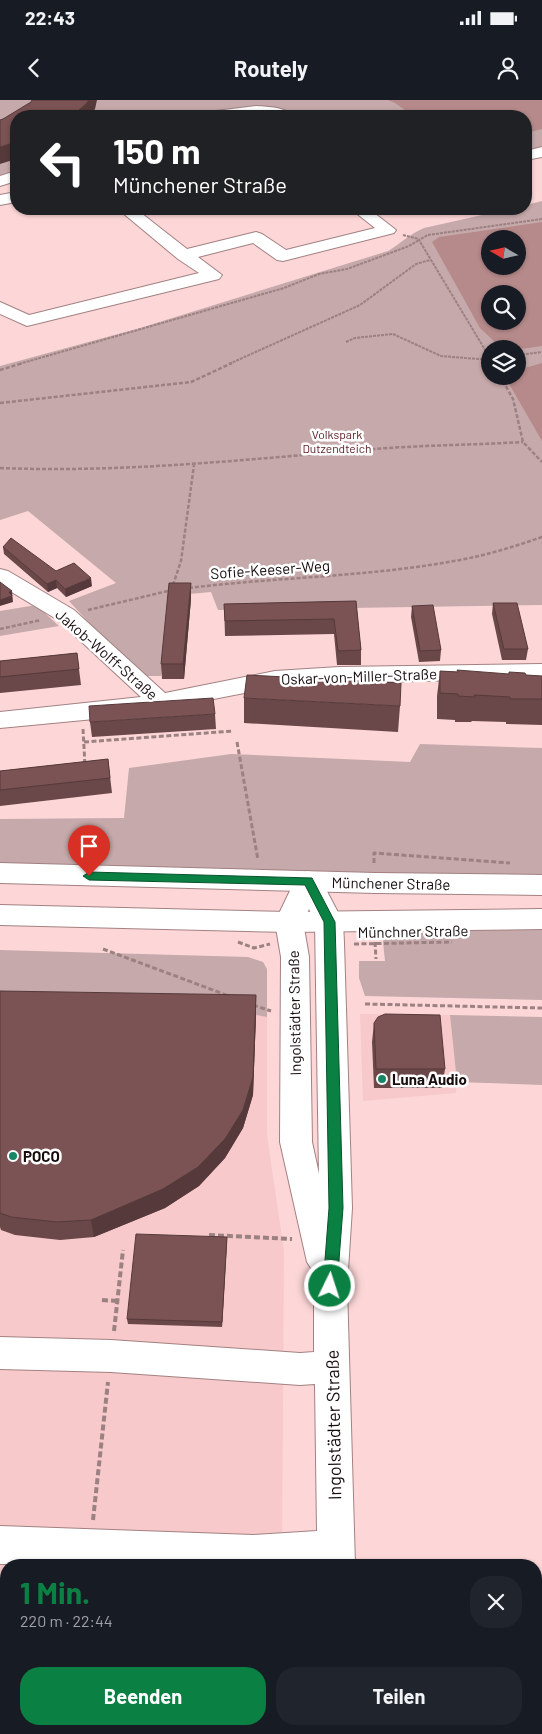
<!DOCTYPE html>
<html lang="de">
<meta charset="utf-8">
<style>
body{margin:0;font-family:Barlow,sans-serif;background:#20242c;color:#f1f3f6;height:100vh;display:flex;flex-direction:column;font-size:19px;white-space:nowrap}
*{box-sizing:border-box;margin:0}
p{font-size:16px;color:#9ea1a6}
.icon{flex:none;width:28px;height:28px;fill:none;stroke:currentColor;stroke-width:2;stroke-linecap:round;stroke-linejoin:round}
.map{position:relative;flex:1;overflow:hidden}
.details{position:absolute;left:0px;top:1459px;width:542px;height:176px;display:flex;flex-direction:column;background:#171b24;border-radius:20px 20px 0 0;box-shadow:0 1px 4px #0004}
.details>*{flex:none}
.hud{position:absolute;left:10px;top:10px;width:522px;height:105px;border-radius:20px;box-shadow:0 1px 4px #0004;background:#202124;color:#fff;overflow:hidden}
.needle{width:32px;rotate:279deg}
.controls{position:absolute;left:481px;top:130px;display:grid;gap:10px}
.controls a{display:grid;place-items:center;width:45px;height:45px;border-radius:50%;background:#171b24;box-shadow:0 1px 4px #0004;font-size:25px}
.pin{position:absolute;display:grid;place-items:center;width:42px;height:42px;color:#fff;margin:-51px -21px;border-radius:50% 50% 50% 0;rotate:-45deg;box-shadow:0 0 5px #0007}
.pin .icon{rotate:45deg}
.me{position:absolute;width:55px;margin:-28px;rotate:4deg;stroke-linejoin:round;filter:drop-shadow(0 0 4px #0008)}
.turn{display:flex;align-items:center;gap:18px;height:105px;padding:0 20px;font-size:22px}
.turn .icon{width:65px;height:65px;stroke-width:2.5}
.turn b{display:block;font-size:35px;line-height:42px}
.round{display:grid;place-items:center;flex:none;width:52px;height:52px;border-radius:20px;background:#20242c}
.summary{display:flex;align-items:center;justify-content:space-between;height:85px;padding:0 20px}
h1{font-size:30px;font-weight:700;line-height:38px;color:#0b8043}
.button{display:flex;gap:10px;margin-top:auto;padding:10px 20px}
.button a{flex:1;height:58px;border-radius:20px;background:#0b8043;color:#fff;font-size:20px;font-weight:700;line-height:58px;text-align:center}
.button a+a{background:#20242c;color:#f1f3f6}
.status{display:flex;justify-content:space-between;align-items:center;height:35px;padding:0 25px;background:#171b24;direction:ltr}
.status svg{height:14px;fill:currentColor}
header{display:flex;justify-content:space-between;align-items:center;height:65px;padding:0 20px;background:#171b24;font-size:22px;font-weight:700}
.map>svg:first-child{display:block}
.built{fill:#f7c9ca}
.green{fill:#c6a9aa;fill-rule:evenodd}
.water{fill:#b68a8b;fill-rule:evenodd}
.lines{fill:none;stroke-linecap:round;stroke-linejoin:round}
.minor-casing{stroke:#a38182;stroke-width:2}
.major-casing{stroke:#a38182;stroke-width:2}
.path-far3{stroke:#9c8182;stroke-width:2;stroke-dasharray:3 1;stroke-linecap:butt}
.path-far2{stroke:#9c8182;stroke-width:2.5;stroke-dasharray:4 2;stroke-linecap:butt}
.path-far1{stroke:#9c8182;stroke-width:3;stroke-dasharray:5 2.5;stroke-linecap:butt}
.path{stroke:#9c8182;stroke-width:4;stroke-dasharray:6 3;stroke-linecap:butt}
.minor{fill:#fff;fill-rule:evenodd}
.major{fill:#fff;fill-rule:evenodd}
.wall{fill:#6a4748}
.shaded-wall{fill:#563a3b}
.building{fill:#7b5354;stroke:#563a3b}
.route{fill:#0b8043;stroke:#07532c}
.poi-dot{fill:#178664;stroke:#fff;stroke-width:2}
.labels{text-anchor:middle;dominant-baseline:central;stroke-width:5;stroke-linejoin:round;paint-order:stroke}
.far-park-label{font-size:12px;fill:#5d2329;stroke:#fff}
.street-label{font-size:15px;fill:#170b0c;stroke:#fff}
.poi-label{font-size:15px;font-weight:bold;fill:#170b0c;stroke:#fff;text-anchor:start}
.near-street-label{font-size:18px;fill:#170b0c;stroke:#fff}
</style>
<div class="status"><b>22:43</b><svg viewBox="0 0 49 12"><path d="M0 12V9h3v3zM5 12V6h3v6zM10 12V3h3v9zM15 12V0h3v12zM26 1h20v11H26zM47 4h2v5h-2z"/></svg></div>
<header><svg class="icon" aria-label="back" viewBox="0 0 24 24"><path d="M15 5l-7 7 7 7"/></svg>Routely<svg class="icon" aria-label="person" viewBox="0 0 24 24"><circle cx="12" cy="8" r="4"/><path d="M4 21q1-7 8-7t8 7"/></svg></header>
<div class="map">
<svg width="542" height="1634" viewBox="0 0 542 1634">
<rect width="100%" height="100%" fill="#fdd7d8"/>
<!-- built -->
<path class="built" d="M0,910l256,5 11,2v118l17,116 -2,314h-276v164h275v5h-281z
M360,914l90,1 7,67 -1,11 -93,8z"/>
<!-- green -->
<path class="green" d="M0,0h542v55l-16,4v-43h-250c-19,-4 -35,-3 -54,0h-206v65l-16,4z
M542,101v404l-324,5 -7,-18 -42,4 -8,80h-23l-69,-75 47,-18 -88,-72 -28,9v-154l140,-38 248,-77c12,-7 23,-18 36,-23l85,-19h17v-4zM490,139h28v27h-28zM490,194h28v27h-28zM490,249h28v27h-28z
M36,505l23,21 -59,10v-25z
M420,644l122,4v130l-542,-14v-45l124,-1 5,-50 102,-14 179,8z
M542,827v73l-177,-4 -6,-18v-17h26l-3,-28 30,-2z
M0,850l248,7 15,5 4,7v48l-11,-2 -256,-5z
M450,915l92,2v68l-85,-3z"/>
<!-- water -->
<path class="water" d="M388,0h154v29l-16,4v-17h-113l-18,-13z
M542,122v124l-21,3h-19l-22,-21 -48,-86 7,-5zM490,139h28v27h-28zM490,194h28v27h-28z
M542,263v78l-34,-59 4,-6h6v-6z"/>
<g class="lines">
<defs>
<path id="minor" d="M257,6c11,1 29,1 36,10l-36,-2 -56,2 2,-3 5,-1z
M542,47v10l-16,3v-9z
M16,71v10l-16,5v-10z
M16,92v10l-16,3v-10z
M118,109h18l51,40 69,-17 6,2 24,16 89,-22 -24,-19h18l27,21 -2,3 -111,28 -6,-1 -24,-17 -55,14 24,18 -3,4 -192,47 -27,-12v-12l29,13 170,-42 -21,-14z
M0,469l8,2 66,39 91,83 110,-22 64,-4 203,-3v14l-203,5 -64,4 -149,29 -126,12v-16l141,-15 -83,-77 -58,-35z
M308,771l10,3 25,48 1,21 8,265 -5,78 8,279 -355,-1v-38l253,9 64,-4 -2,-147 -15,1 -189,-13 -111,-3v-32l111,3 189,13 14,-1v-79l-7,-11 -27,-120 1,-185 -6,-35 23,-48zM309,809l6,13 4,252 -7,-32 -3,-185 -6,-35z
M322,1629h40v5h-40z"/>
<path id="major" d="M0,763l375,10 167,2v20l-167,-2 -375,-10z
M0,805l289,7 253,-3v20l-253,3 -289,-7z"/>
</defs>
<!-- minor casing -->
<use href="#minor" class="minor-casing"/>
<!-- major casing -->
<use href="#major" class="major-casing"/>
<!-- path-far3 -->
<path class="path-far3" d="M403,135l16,4
M346,242l9,-4 38,-4 48,22 49,4
M518,255l24,-3
M490,258l-71,-118 9,-5 114,-16
M19,264l265,-76 35,-14 28,-5 62,-23 10,-6
M229,264l131,-59 56,-41 14,-4"/>
<!-- path-far2 -->
<path class="path-far2" d="M0,270l23,-7
M500,276l13,23 10,43 19,20
M0,303l191,-21 41,-19
M0,368c126,5 250,-9 375,-19 49,-4 99,-4 148,-7
M173,485l8,-24 13,-96
M189,488c88,-11 178,-11 265,-27 30,-5 59,-14 88,-24
M88,510l84,-20
M0,529l41,-9"/>
<!-- path-far1 -->
<path class="path-far1" d="M83,629l2,37
M84,642l149,-11
M237,642l21,118
M374,763v-10l136,10
M238,842l16,6 16,-4
M375,842l1,17
M354,844l98,-2
M103,849l126,47
M365,904l177,4
M253,905l18,6"/>
<!-- path -->
<path class="path" d="M209,1135l83,4
M102,1200l15,1
M114,1231l9,-81
M93,1420l15,-138"/>
<!-- minor -->
<use href="#minor" class="minor"/>
<!-- major -->
<use href="#major" class="major"/>
</g>
<!-- wall -->
<path class="wall" d="M3,447l53,24 36,15 -26,11 -9,-9 -9,4 -44,-38z
M191,483v16l-7,80h-22l-1,-15z
M356,501l5,49v15h-24l-3,-31 -109,2 -1,-32z
M493,503l35,46 -2,11h-24l-10,-46z
M412,506l29,44 -1,11 -21,1 -8,-45z
M77,553l4,32 -81,8v-32z
M440,571l102,5v49l-36,-1v-2l-34,-1 -1,1h-16v-2l-18,-1v-23z
M244,598l156,8 -2,26 -154,-9z
M215,614l1,15 -124,8 -2,-15z
M108,659l4,34 -112,13v-35z
M0,891l256,24 -3,80 -10,33 -18,30 -26,28 -34,22 -71,29 -34,3 -45,-5 -14,-5 -1,-3z
M374,923l71,46 -3,19h-68l-2,-46z
M227,1137l-5,90 -94,-3 -1,-5z"/>
<!-- shaded-wall -->
<path class="shaded-wall" d="M89,0h8l-2,9 -5,7h-18z
M16,42v17l-16,5v-17z
M91,478l1,8 -26,11 -1,-8z
M56,480l1,8 -9,4 -1,-8z
M191,483v16l-7,80 -1,-15z
M12,491l1,11 -13,4v-6l9,-8z
M256,895v20l-3,80 -10,33 -18,30 -26,28 -34,22 -71,29 -3,-17z
M227,1137v5l-5,85v-5z"/>
<!-- building -->
<path class="building" d="M32,0h57l-4,5 -13,11h-56v26l-16,5v-27l3,-1 28,-17z
M11,438l45,33 18,-8 17,15 -26,11 -9,-9 -9,4 -44,-37z
M0,482l12,9 -3,1 3,4 -12,4z
M169,483h22l-8,81h-22z
M356,501l5,49 -23,1 -4,-32 -109,2 -1,-17z
M493,503h24l11,46h-24z
M433,505l8,45 -21,1 -8,-45z
M77,553l2,16 -79,8v-16z
M457,570l52,4v-2l16,1 1,2 16,1v23h-32v-2l-36,-2 1,2 -17,-1v-2l-18,-1v-22l18,1z
M247,575l154,8 -1,23 -156,-8z
M213,598l2,16 -125,8 -1,-16z
M108,659l2,19 -110,12v-19z
M0,891l256,4 -3,82 -10,33 -18,29 -27,28 -35,22 -72,31 -34,2 -46,-5 -11,-4z
M385,914l55,1 5,54h-69l-2,-46 4,-6z
M136,1134l91,3 -5,85 -95,-3z
M0,1570l6,1v58h262v5h-268z"/>
<!-- route -->
<path class="route" d="M89,772l223,6 23,44 8,286 -6,78 -2,4 -5,2 -5,-2 -2,-4 6,-78 -5,-286 -19,-37 -216,-5 -6,-4z"/>
<!-- markers -->
<g class="poi-dot">
<circle cx="382" cy="979" r="5"/>
<circle cx="13" cy="1056" r="5"/>
</g>
<g class="labels">
<!-- far-park labels -->
<g class="far-park-label">
<text x="337" y="334">Volkspark<tspan x="337" dy="14">Dutzendteich</tspan></text>
</g>
<!-- street labels -->
<g class="street-label">
<text transform="translate(270 469) rotate(-4)">Sofie-Keeser-Weg</text>
<text transform="translate(107 554) rotate(41)">Jakob-Wolff-Straße</text>
<text transform="translate(359 576) rotate(-2)">Oskar-von-Miller-Straße</text>
<text transform="translate(391 783) rotate(1)">Münchener Straße</text>
<text transform="translate(413 831) rotate(-1)">Münchner Straße</text>
<text transform="translate(294 913) rotate(-91)">Ingolstädter Straße</text>
</g>
<!-- poi labels -->
<g class="poi-label">
<text x="392" y="979">Luna Audio</text>
<text x="23" y="1056">POCO</text>
</g>
<!-- near-street labels -->
<g class="near-street-label">
<text transform="translate(333 1325) rotate(-91)">Ingolstädter Straße</text>
</g>
</g>
</svg>
<div class="controls">
<a><svg class="needle" viewBox="-14 -14 28 28"><path d="M0-13l5 13h-10z" fill="#e53935"/><path d="M0 13l5-13h-10z" fill="#9ea1a6"/></svg></a>
<a><svg class="icon" aria-label="search" viewBox="0 0 24 24"><circle cx="10" cy="10" r="6"/><path d="M15 15l6 6"/></svg></a>
<a><svg class="icon" aria-label="layers" viewBox="0 0 24 24"><path d="M12 4l9 5-9 5-9-5zM3 14l9 5 9-5"/></svg></a>
</div>
<div class="pin" style="left:89px;top:776px;background:#d93025"><svg class="icon" aria-label="arrive" viewBox="0 0 24 24"><path d="M6 21V4h12l-3 4 3 4H6"/></svg></div>
<svg class="me" style="left:330px;top:1186px" viewBox="-20 -20 40 40"><circle r="17" fill="#0b8043" stroke="#fff" stroke-width="3"/><path d="M0-11L8 9 0 5-8 9z" fill="#fff"/></svg>
<div class="hud">
<div class="turn"><svg class="icon" aria-label="left" viewBox="0 0 24 24"><path d="M17 20v-9H6M10 6l-5 5 5 5"/></svg><div><b>150 m</b>Münchener Straße</div></div>
</div>
<section class="details">
<div class="summary"><div><h1>1 Min.</h1><p>220 m · 22:44</p></div><a class="round"><svg class="icon" aria-label="close" viewBox="0 0 24 24"><path d="M6 6l12 12M18 6L6 18"/></svg></a></div>
<div class="button"><a>Beenden</a><a>Teilen</a></div>
</section>
</div>
